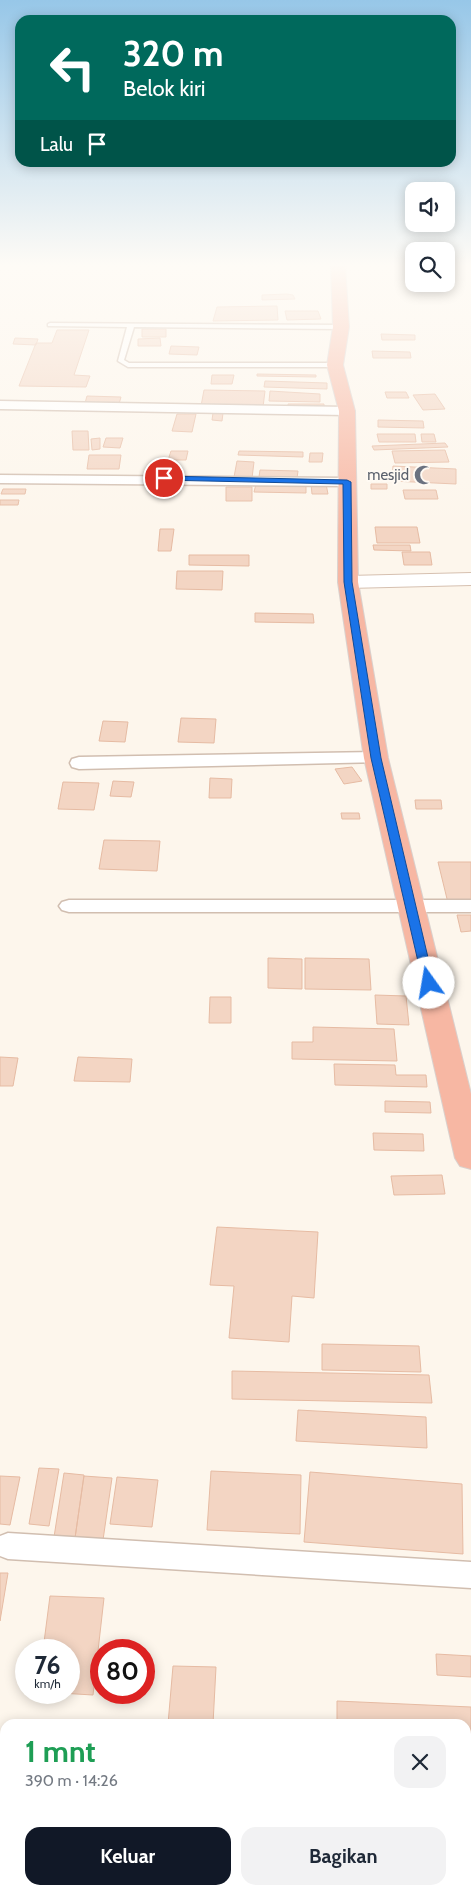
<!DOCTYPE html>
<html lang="id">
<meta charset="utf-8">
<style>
body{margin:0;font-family:Cabin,sans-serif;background:#f2f2f3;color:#1f2937;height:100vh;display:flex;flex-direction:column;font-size:19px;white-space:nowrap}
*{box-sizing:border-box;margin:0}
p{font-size:16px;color:#747a83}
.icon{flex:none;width:28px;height:28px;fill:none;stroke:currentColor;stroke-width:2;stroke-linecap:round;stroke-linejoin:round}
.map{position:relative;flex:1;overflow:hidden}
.side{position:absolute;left:0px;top:1719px;width:471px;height:176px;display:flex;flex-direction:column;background:#fff;border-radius:15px 15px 0 0;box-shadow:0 2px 12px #0003}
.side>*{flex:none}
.banner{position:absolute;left:15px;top:15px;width:441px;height:152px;border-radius:15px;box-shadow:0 2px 12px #0003;background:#00695c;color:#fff;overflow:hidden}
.controls{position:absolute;left:405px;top:182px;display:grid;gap:10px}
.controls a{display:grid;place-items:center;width:50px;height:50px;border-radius:10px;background:#fff;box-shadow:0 2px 12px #0003;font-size:25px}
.speed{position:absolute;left:15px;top:1639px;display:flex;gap:10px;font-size:25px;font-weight:700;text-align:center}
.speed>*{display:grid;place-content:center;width:65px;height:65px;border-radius:50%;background:#fff;box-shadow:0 2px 12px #0003;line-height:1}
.speed small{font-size:12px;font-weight:400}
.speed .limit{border:8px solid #d22;background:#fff;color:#111}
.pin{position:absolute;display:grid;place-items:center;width:42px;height:42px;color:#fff;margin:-21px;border:2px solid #fff;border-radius:50%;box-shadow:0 1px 5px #0007}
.me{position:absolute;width:55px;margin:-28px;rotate:347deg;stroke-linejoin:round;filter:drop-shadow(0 0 4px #0008)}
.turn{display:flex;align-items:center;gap:18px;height:105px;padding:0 25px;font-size:22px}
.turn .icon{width:65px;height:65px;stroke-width:2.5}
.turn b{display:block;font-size:35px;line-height:42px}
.then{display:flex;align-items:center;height:48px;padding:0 25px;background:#0003;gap:10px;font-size:19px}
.round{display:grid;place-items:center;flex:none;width:52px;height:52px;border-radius:15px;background:#f2f2f3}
.overview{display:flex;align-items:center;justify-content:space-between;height:85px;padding:0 25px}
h1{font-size:30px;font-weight:700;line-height:38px;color:#1e9e55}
.primary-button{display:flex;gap:10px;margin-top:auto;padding:10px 25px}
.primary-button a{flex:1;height:58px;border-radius:15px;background:#111827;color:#fff;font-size:20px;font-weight:700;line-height:58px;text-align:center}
.primary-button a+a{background:#f2f2f3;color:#1f2937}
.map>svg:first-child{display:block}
.building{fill:#f3d5c3;stroke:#e6bba3}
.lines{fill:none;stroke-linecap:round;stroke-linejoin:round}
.lane-casing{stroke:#d1beb0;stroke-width:3}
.street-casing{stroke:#d1beb0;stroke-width:3}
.secondary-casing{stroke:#d6c0b0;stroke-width:2}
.highway-casing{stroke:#dad1cd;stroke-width:2}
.lane{fill:#fff;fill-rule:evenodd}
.street{fill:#fff;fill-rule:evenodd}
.secondary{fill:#fff;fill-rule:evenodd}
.highway{fill:#f7b7a3;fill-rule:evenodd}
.route{fill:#1a73e8;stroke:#114b97}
.labels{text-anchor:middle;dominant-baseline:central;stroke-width:4;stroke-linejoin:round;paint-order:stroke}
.far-worship-label{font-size:15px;fill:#5b616d;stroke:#fffaf3;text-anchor:end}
</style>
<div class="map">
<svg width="471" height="1894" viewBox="0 0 471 1894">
<rect width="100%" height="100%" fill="#fdf6ec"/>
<!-- building -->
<path class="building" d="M287,294l6,1 2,4 -33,1v-5z
M277,306l1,14 -65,1 4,-14z
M285,311h33l3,8 -34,1z
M142,329h24v8h-24z
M57,330h32l-15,45 16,1 -4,11 -67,-1 17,-43h16z
M381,334l34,1v5h-33z
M15,338l23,1 -2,6 -23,-1z
M160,338l1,8h-23v-7z
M171,346l28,1 -2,8 -28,-1z
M372,351l38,1 1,6h-38z
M257,374l59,1v2l-59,-1z
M212,375h22l-2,9h-21z
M265,381l62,2v6l-63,-2z
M204,390l61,1 -2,16 -62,-1z
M270,391l50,3v8l-51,-1z
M385,392h21l3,6h-22z
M435,394l10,15 -22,1 -10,-15z
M87,396l34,1 -2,7 -34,-1z
M288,404h36v5h-36z
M213,413h10l-1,8 -10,-1z
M177,414h19l-4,18 -20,-1z
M378,420l45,1 1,7 -46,-1z
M72,431h16l1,19h-16z
M377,434h38l1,8h-37z
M421,434h13l2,8h-14z
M100,438v11l-8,1 -1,-11z
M106,438h17l-3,10 -17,-1z
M445,443l3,4 -74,3 -2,-4z
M445,450l4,12 -54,1 -3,-12z
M171,451h17l-2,9h-18z
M239,451l64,1v5l-65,-2z
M310,453h13l-1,9h-13z
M89,455h32l-2,14h-32z
M237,461l17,1 -2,16 -18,-1z
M393,466l63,3v15l-64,-3z
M260,470l38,1 -1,7 -38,-1z
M256,484l50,1v8l-52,-1z
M311,484h15l2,10h-16z
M371,484h16v5h-16z
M226,487h26v14h-26z
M3,489h23l-1,5h-24z
M403,490h33l2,9h-33z
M0,500h19l-1,5h-18z
M375,527h42l3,16h-43z
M160,529h14l-3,22h-13z
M373,545h37l1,6 -37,-1z
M402,552h28l2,13h-28z
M189,555h60v11l-60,-1z
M177,571h46l-1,19 -46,-1z
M255,613l58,1 1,9 -59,-1z
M181,718l35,1 -2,24 -36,-1z
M103,721l25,1 -3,20 -26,-1z
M352,767l10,14 -18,3 -9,-15z
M210,778l22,1 -1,19h-22z
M113,781l21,1 -3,15 -21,-1z
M63,782l36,1 -5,27 -36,-1z
M415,800h26l1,9h-26z
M341,813h18l1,6h-18z
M104,840l56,1 -3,30 -58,-2z
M438,862h33v40l-23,1z
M457,915h14v16l-10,1z
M268,958l34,1v30l-34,-1z
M305,958l64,1 2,31 -66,-1z
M375,995l31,1 3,29 -32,-1z
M210,997h21v26h-22z
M313,1027l81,2 3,32 -105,-2v-17h21z
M0,1057l18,1 -5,28h-13z
M78,1057l54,2 -2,23 -56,-1z
M334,1064l61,1 1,10h30l1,12 -92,-2z
M385,1101l45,1 1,11 -46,-1z
M373,1133l50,1 1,17 -50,-1z
M442,1175l3,19 -51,1 -3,-19z
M217,1227l101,5 -4,66 -22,-2 -3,46 -60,-4 5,-52 -24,-1z
M322,1344l97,2 2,26 -99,-2z
M232,1371l197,4 3,28 -200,-4z
M298,1410l128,7 1,31 -131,-7z
M39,1468l20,1 -10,57 -20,-2z
M211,1471l90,4 -1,59 -93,-4z
M310,1472l152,12 1,70 -159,-12z
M64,1473l20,2 -9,63 -21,-1z
M0,1476l20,1 -10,48 -10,-1z
M84,1476l28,2 -9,62 -28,-2z
M117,1477l41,3 -6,47 -42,-3z
M0,1573h8l-8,48z
M50,1596l54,2 -11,97 -50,-3h26v-42h-26z
M436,1654l35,2v21l-34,-2z
M173,1666l43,1 -3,57h-45z
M337,1701l134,6v45h-5v-28h-129z
M0,1889l13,1v4h-13z
M16,1890h33v4h-34z
M55,1890h38v4h-38z
M103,1890h44v4h-44z
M160,1890h30v4h-30z
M199,1890h64v4h-64z
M280,1890h88v4h-88z
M381,1890h74v4h-74z"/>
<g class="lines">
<defs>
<path id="lane" d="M50,323l291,2 3,2 -3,2 -207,-2 -10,33 5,3h206l3,2 -3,2h-207l-10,-6 9,-34 -79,-1v-2z"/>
<path id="street" d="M0,401l347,6 7,4 -7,4 -347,-6z
M0,475l347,3 7,4 -7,4 -347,-3z
M376,752l6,2 3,4 -3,4 -303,7 -7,-2 -2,-4 2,-4 7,-2z
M69,900h402v12h-402l-7,-2 -3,-4 3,-4z
M8,1533l463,29v26l-463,-29 -8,-3v-20z
M0,1829h5v34h-5z
M466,1838h5v34h-5z"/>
<path id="secondary" d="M471,573v12l-123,3 -7,-2 -3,-4 3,-4 7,-2z"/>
<path id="highway" d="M331,265h14l4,62 -6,38 12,46 3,171 30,176 83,336v75l-11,-3 -5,-8 -91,-400 -26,-176 1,-171 -12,-46 6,-38z"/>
</defs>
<!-- lane casing -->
<use href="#lane" class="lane-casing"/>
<!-- street casing -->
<use href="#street" class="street-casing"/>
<!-- secondary casing -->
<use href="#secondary" class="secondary-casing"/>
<!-- highway casing -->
<use href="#highway" class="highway-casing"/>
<!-- lane -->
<use href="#lane" class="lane"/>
<!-- street -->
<use href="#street" class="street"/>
<!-- secondary -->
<use href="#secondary" class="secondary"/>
<!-- highway -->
<use href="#highway" class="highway"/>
</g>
<!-- sky -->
<linearGradient id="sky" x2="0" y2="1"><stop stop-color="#97c7e8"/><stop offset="0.5" stop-color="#fefbf6"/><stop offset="1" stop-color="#fefbf6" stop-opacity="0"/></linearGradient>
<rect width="471" height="530" fill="url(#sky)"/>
<!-- route -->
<path class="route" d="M164,476l183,4 4,2 1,100 29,176 53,225 -1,2h-9l-1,-2 -52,-225 -27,-176 -1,-98 -182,-4 -1,-2z"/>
<!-- icons -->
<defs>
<symbol id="mosque-bare" viewBox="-9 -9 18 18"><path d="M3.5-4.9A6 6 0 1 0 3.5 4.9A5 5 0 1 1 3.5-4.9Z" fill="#6b7280" stroke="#fffaf3" stroke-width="2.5" paint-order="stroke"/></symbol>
</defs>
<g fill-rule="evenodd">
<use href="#mosque-bare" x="410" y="461" width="28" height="28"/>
</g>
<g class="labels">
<!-- far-worship labels -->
<g class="far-worship-label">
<text x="409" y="475">mesjid</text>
</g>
</g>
</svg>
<div class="controls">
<a><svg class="icon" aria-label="sound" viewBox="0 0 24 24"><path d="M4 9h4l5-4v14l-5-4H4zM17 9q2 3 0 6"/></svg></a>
<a><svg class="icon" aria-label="search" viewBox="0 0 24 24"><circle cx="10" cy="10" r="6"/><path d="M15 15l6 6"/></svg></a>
</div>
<div class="speed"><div>76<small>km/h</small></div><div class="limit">80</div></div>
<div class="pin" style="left:164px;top:478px;background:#d93025"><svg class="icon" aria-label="arrive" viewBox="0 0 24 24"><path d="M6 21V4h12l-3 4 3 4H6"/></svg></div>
<svg class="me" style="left:429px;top:983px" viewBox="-20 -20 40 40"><circle r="19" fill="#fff"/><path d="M0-13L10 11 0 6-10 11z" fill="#1a73e8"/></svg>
<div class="banner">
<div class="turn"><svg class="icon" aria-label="left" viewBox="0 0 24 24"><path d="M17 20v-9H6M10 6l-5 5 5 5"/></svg><div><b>320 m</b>Belok kiri</div></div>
<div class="then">Lalu<svg class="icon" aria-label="arrive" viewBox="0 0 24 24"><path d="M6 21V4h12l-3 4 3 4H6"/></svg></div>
</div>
<section class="side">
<div class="overview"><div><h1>1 mnt</h1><p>390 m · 14:26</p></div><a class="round"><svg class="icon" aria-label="close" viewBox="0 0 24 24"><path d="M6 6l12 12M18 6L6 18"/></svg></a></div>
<div class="primary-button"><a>Keluar</a><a>Bagikan</a></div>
</section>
</div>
